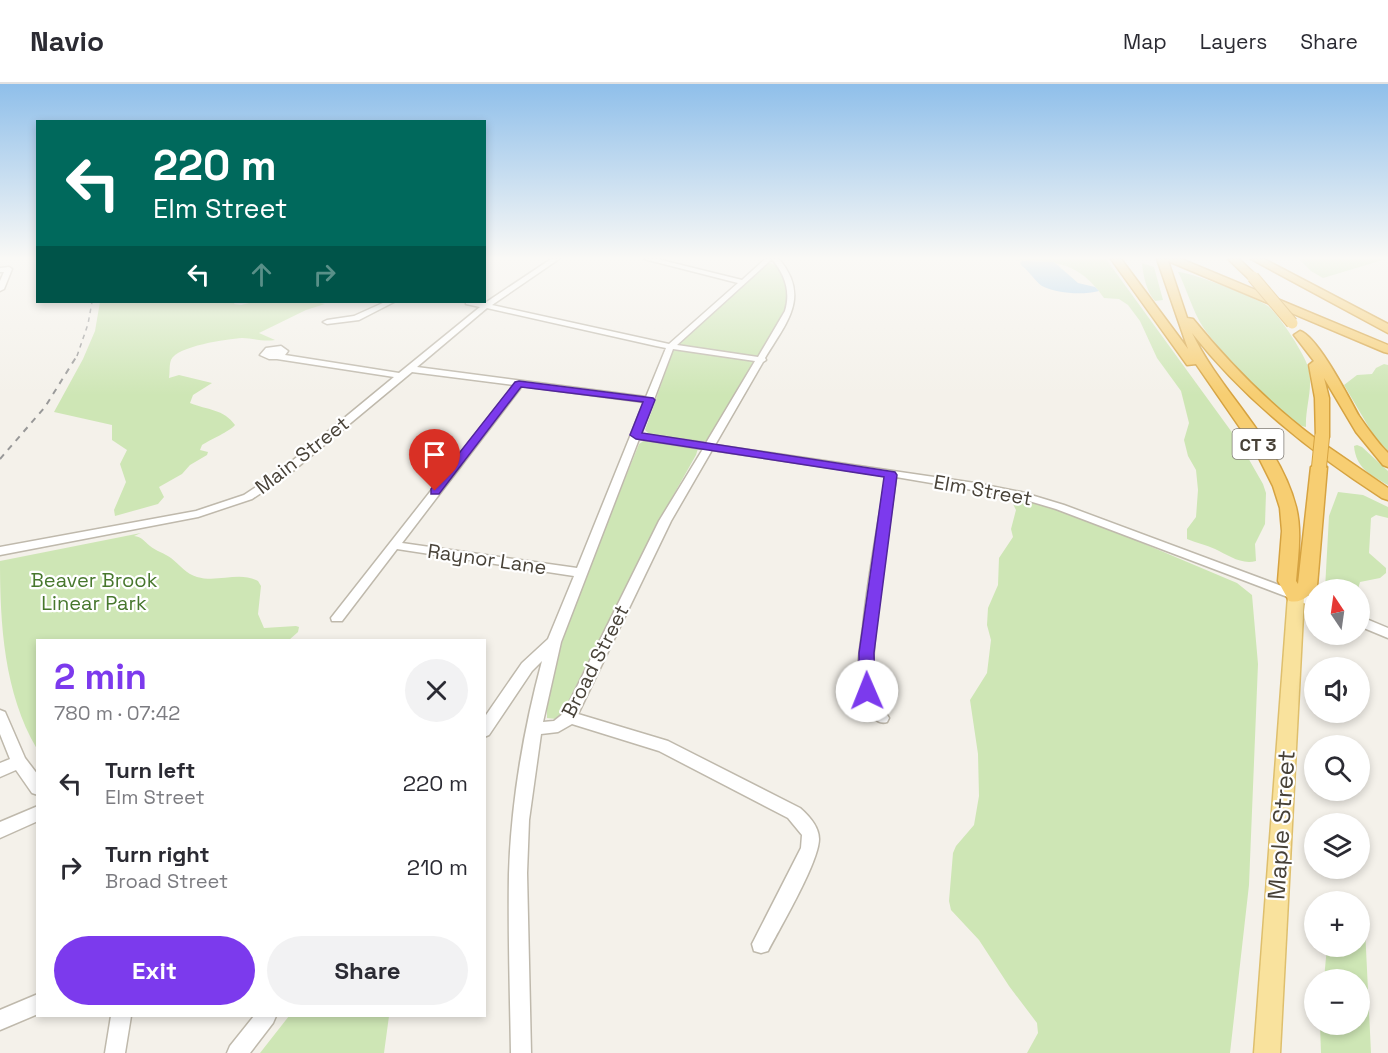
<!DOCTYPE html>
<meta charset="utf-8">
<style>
body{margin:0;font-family:"Space Grotesk",sans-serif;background:#f2f2f3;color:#2b2b33;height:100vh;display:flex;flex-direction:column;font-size:22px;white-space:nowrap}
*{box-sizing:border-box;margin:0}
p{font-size:20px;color:#7c7c81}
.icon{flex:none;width:33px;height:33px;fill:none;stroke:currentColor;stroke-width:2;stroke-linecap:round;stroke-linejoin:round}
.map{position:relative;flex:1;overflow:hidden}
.drawer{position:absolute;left:36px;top:555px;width:450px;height:378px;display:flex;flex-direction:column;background:#fff;border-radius:0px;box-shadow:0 3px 9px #0003}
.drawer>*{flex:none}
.hud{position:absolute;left:36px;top:36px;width:450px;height:183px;border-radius:0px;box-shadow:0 3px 9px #0003;background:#00695c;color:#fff;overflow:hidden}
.needle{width:39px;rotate:347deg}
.buttons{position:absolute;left:1304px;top:495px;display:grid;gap:12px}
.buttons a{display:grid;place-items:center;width:66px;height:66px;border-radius:50%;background:#fff;box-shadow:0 3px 9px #0003;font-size:30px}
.pin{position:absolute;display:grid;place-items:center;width:51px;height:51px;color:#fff;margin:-62px -26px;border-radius:50% 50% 50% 0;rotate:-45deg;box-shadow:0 0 6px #0007}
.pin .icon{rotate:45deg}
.me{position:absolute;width:66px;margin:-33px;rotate:359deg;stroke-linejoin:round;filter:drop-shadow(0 0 4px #0008)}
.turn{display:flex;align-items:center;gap:21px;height:126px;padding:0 18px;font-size:27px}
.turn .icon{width:78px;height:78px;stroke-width:2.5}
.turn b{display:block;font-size:42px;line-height:51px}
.lanes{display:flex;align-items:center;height:57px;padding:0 18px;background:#0003;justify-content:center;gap:30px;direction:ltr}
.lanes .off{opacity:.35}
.round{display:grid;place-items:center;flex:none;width:63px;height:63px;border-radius:32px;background:#f2f2f3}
.overview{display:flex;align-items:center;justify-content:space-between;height:102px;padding:0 18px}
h1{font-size:36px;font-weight:700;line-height:45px;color:#7c3aed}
.action{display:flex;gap:12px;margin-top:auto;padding:12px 18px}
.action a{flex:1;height:69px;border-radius:36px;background:#7c3aed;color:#fff;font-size:24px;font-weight:700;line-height:69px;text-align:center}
.action a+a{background:#f2f2f3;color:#2b2b33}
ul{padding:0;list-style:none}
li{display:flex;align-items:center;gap:18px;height:84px;padding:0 18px}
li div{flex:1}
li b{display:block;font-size:22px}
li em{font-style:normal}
header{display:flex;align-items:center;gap:36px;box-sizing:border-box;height:84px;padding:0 30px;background:#fff;border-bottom:2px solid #e1e1e2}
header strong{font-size:28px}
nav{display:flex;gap:33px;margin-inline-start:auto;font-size:21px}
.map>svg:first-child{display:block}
.green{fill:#cee6b5}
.water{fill:#a9d0ed}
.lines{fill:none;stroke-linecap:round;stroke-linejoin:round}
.minor-casing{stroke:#bfb9ac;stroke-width:3}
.major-casing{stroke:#debf6d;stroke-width:3}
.highway-casing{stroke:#d6a341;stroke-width:3}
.minor{fill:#fff;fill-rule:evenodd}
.major{fill:#f9e29d;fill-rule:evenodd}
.highway{fill:#f7ce72;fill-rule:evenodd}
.rail-far1{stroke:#989898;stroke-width:1.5;stroke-dasharray:4.5 4.5;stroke-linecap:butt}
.rail{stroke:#989898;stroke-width:2;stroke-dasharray:6 6;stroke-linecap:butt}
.highway-bridge-far1-casing{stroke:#d6a341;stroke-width:13;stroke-linecap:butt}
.highway-bridge-casing{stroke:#d6a341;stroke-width:16;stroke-linecap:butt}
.highway-bridge-far1{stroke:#f7ce72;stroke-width:11}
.highway-bridge{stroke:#f7ce72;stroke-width:14}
.route{fill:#7c3aed;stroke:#51269a;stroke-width:1.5}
.labels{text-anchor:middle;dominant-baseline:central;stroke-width:4.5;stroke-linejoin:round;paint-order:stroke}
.shield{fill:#fff;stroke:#7f7b74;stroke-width:1.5}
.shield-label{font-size:18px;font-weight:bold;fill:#484238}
.street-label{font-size:20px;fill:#484238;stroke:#fff}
.park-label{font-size:20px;fill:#47772d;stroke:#fff}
.near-street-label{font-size:24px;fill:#484238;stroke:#fff}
</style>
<header>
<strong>Navio</strong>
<nav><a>Map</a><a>Layers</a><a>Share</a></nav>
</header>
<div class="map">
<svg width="1388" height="969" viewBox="0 0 1388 969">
<rect width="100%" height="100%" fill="#f4f1ea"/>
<!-- green -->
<path class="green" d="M1009,175h97l133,183 24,42 3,9 -1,31 -10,20 1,17c-15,4 -28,-6 -41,-12 -9,-4 -18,-6 -28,-10v-10l9,-12 2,-27 -2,-20 -8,-14 -4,-16 5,-17 -8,-32 -24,-33 -17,-37 -12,-16 -9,-6 -15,-1c-27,-39 -51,-36 -95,-39z
M1299,175h87l-63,19 -12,-7z
M769,179l7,2 10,19 3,18c-27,48 -53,93 -83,139l-6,1 -4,13 -40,71 -94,188 -6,5 -9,-1v-20l22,-81 70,-173 6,-4 4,-6 -4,-4 28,-79 5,-2 3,-9z
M1142,179l12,4 9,33 -8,1c-9,-10 -12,-27 -13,-38z
M1178,188c13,0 79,26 90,34 11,9 36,47 40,61 6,20 -3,40 -2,60 -21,-2 -90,-80 -103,-100 -11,-17 -16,-38 -25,-55z
M100,218h135l-1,2 7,1 12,-3h62l10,2 -19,6 -47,23 16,7c-12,2 -22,-2 -33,-2 -15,1 -65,8 -71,22 -2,5 -1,13 -2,18l10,-3 33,8 -19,12 -3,8c17,7 34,6 45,22 -5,6 -25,15 -33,20l-2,5 8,2 -1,3 -17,10 -8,9 -23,13 5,10 -6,7 -43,12 -1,-6 12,-28 -6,-18 7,-14 -15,-10v-15l-58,-13 29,-53 12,-28z
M1384,280l4,1v86l-14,-15 -30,-51 13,-10 15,-1 4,-6z
M1357,361l5,2 26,24v14c-18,-10 -32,-17 -34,-39z
M1338,408l25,3 25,12v11l-12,-3 -5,3 -2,35 17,15v5l-6,5 -20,4 -2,7h-33l4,-73z
M1018,415l23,4 35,12 161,68 15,12 6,69 -9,221 -19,168h-203l11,-20 -1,-10 -28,-37 -30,-46 -28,-30 -2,-9 4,-48 3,-7 18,-21 5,-29 -1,-42 -8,-54 17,-27 4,-33 -4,-15 1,-17 10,-23 1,-27 14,-21 -2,-8 5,-19 -3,-6z
M141,449l-7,3c8,1 10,5 16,10 6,5 14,7 21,12 9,7 15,16 26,19 21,6 42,-6 61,4l3,5 -3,28 6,14 32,-2 3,1 -1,5 -9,8h-251l-1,109c-33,-56 -37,-125 -37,-188z
M1359,834l6,10 6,125h-50l-1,-28 39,-1v-44l-35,-1 3,-32 32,-1z
M289,932h100l-5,37h-124z"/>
<!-- water -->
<path class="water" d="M1022,177l32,1 24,21 17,4 4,4c-16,4 -41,3 -57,-5 -7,-5 -13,-15 -20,-20l-2,-3z"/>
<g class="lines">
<defs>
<path id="minor" d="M551,175h8l-67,46 177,39 69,-61 -94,-24h13l85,21 23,-21h14c32,38 7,64 -14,99l1,2 -3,2 -48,83 260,38 46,9 43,13 250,93v9l-258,-98 -37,-11 -123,-21 -19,135 -5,62 5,25 12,19 -2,4c-18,6 -29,-35 -29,-49 0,-15 3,-31 5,-46 5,-51 15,-101 23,-151l-174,-26 -41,71 -93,193 90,27 132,67c8,7 19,18 19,31 0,23 -39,89 -51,112l-7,2 -7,-2 -2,-7 49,-96 1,-13 -14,-17 -129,-67 -87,-27 -14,8 -17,2 -12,86 -2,53 4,180h-20c-1,-60 -3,-120 -2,-179 2,-71 15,-146 33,-213l-10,10 -43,64 -5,2v-19l38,-55 26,-24 26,-63 -177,-27 -55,72h-10l-1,-3 183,-233 -102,-13 -124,103 -36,24 -54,18 -198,38v-8l196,-36 48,-16 36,-24 114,-94 -117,-18h-8l-9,-4 6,-7 15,-2 7,5 -3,4 114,18 81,-66 -14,-3v-2l19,1zM772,175c13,16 19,32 13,52l-27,46 -81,-12zM487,224l169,38 10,2 -20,49 -229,-30zM673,265l82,12 -49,82 -65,-9zM522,302l122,16 -67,166 -175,-25zM639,355l64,10 -44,72 -95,192 -10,8 -11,1 18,-80z
M9,183l3,2 -8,20 -4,2v-10l4,-9h-4v-4z
M385,218h9l-35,18 -32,4 -4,-2 4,-2 27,-4z
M1359,532l29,12v10l-29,-12z
M0,626l5,2 20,46 13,17v20l-6,-2 -16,-23 -16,7v-14l10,-4 -10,-25z
M38,722v15l-38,17v-16z
M38,910v20l-38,16v-20z
M111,932h20l-6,37h-20z
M254,932h22l-3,7 -23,30h-23l3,-7z"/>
<path id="major" d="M1296,507l6,1 2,4 -24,457h-26l34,-457 2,-4z"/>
<path id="highway" d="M1111,175h10l67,90 -31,-90h24l207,86v8l-4,-1 -216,-91 19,57 6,1c36,44 77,86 123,120l-1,-41 -6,-33 5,-4 -20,-26 6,-4c18,6 49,67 59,85 9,13 18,26 29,37v14l-5,-2 -27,-33 -32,-54 5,20v39l-2,3h-9l70,48v12l-6,-2c-71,-46 -137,-98 -190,-165 29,60 87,108 104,174 6,24 2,50 0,74l2,3 13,-117 8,-5 8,5 -10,119c-7,8 -14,18 -28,15l-11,-20 4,-50 -2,-23 -7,-22 -19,-38 -58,-84 -9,1z
M1228,175h11l19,18 -9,2z
M1251,175h13l124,65v9z"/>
</defs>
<!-- minor casing -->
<use href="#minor" class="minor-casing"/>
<!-- major casing -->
<use href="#major" class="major-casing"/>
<!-- highway casing -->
<use href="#highway" class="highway-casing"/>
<!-- minor -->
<use href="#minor" class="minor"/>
<!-- major -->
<use href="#major" class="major"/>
<!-- highway -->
<use href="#highway" class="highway"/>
<!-- rail-far1 -->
<path class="rail-far1" d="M77,272l11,-32 4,-22"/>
<!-- rail -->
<path class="rail" d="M0,375l45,-52 33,-53"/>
<defs>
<path id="highway-bridge-far1" d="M1253,193l39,46"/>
<path id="highway-bridge" d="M1319,383l3,-30"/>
</defs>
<!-- highway-bridge-far1 casing -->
<use href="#highway-bridge-far1" class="highway-bridge-far1-casing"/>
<!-- highway-bridge casing -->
<use href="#highway-bridge" class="highway-bridge-casing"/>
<!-- highway-bridge-far1 -->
<use href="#highway-bridge-far1" class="highway-bridge-far1"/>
<!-- highway-bridge -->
<use href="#highway-bridge" class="highway-bridge"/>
</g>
<!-- sky -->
<linearGradient id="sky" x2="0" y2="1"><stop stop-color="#8fbfea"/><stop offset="0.56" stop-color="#faf9f6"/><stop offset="1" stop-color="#faf9f6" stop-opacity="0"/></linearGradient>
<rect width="1388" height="311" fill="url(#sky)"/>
<!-- route -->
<path class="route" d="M519,297l134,17 2,2 -13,33 253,39 2,3 -23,178 1,38 -3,4 -5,2 -6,-2 -2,-4v-38l25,-176 -248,-38 -6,-4 13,-33 -122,-15 -82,107h-8v-5l84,-107z"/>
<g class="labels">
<!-- shield labels -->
<rect class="shield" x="1232.5" y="345" width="51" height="30" rx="4.5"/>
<g class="shield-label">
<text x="1258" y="360">CT 3</text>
</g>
<!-- street labels -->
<g class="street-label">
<text transform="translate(302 371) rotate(-38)">Main Street</text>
<text transform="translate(983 406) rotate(10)">Elm Street</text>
<text transform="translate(487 475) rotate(8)">Raynor Lane</text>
<text transform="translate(595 577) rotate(-63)">Broad Street</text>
</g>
<!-- park labels -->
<g class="park-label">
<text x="94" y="496">Beaver Brook<tspan x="94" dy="23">Linear Park</tspan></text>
</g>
<!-- near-street labels -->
<g class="near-street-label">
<text transform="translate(1281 741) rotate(-86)">Maple Street</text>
</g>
</g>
</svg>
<div class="buttons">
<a><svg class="needle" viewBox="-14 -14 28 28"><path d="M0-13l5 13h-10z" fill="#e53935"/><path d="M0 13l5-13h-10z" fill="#7c7c81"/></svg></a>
<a><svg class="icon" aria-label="sound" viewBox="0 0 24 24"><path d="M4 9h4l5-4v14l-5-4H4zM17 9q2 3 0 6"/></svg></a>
<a><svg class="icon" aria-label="search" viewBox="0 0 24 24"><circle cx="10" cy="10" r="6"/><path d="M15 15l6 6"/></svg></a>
<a><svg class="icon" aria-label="layers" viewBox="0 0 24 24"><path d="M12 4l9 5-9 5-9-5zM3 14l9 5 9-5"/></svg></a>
<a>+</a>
<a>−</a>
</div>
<div class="pin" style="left:435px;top:407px;background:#d93025"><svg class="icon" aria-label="arrive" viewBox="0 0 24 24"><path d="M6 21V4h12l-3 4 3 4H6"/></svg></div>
<svg class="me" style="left:867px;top:607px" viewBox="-20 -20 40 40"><circle r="19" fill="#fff"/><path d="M0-13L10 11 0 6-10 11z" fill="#7c3aed"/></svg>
<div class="hud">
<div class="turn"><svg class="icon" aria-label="left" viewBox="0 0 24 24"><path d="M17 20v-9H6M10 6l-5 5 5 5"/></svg><div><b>220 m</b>Elm Street</div></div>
<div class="lanes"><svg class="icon" aria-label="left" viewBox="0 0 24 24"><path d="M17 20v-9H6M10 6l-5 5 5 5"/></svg><svg class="icon off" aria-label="ahead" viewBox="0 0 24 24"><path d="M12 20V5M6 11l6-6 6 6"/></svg><svg class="icon off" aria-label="right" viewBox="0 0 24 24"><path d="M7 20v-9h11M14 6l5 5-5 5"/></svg></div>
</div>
<section class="drawer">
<div class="overview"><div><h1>2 min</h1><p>780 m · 07:42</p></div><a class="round"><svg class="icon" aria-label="close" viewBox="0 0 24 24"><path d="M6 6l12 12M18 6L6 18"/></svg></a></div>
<ul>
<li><svg class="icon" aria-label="left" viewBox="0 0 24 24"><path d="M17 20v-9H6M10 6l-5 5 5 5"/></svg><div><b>Turn left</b><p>Elm Street</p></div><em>220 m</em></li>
<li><svg class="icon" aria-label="right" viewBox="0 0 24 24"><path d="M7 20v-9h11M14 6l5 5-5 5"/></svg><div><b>Turn right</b><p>Broad Street</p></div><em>210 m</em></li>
</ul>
<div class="action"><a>Exit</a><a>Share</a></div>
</section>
</div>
